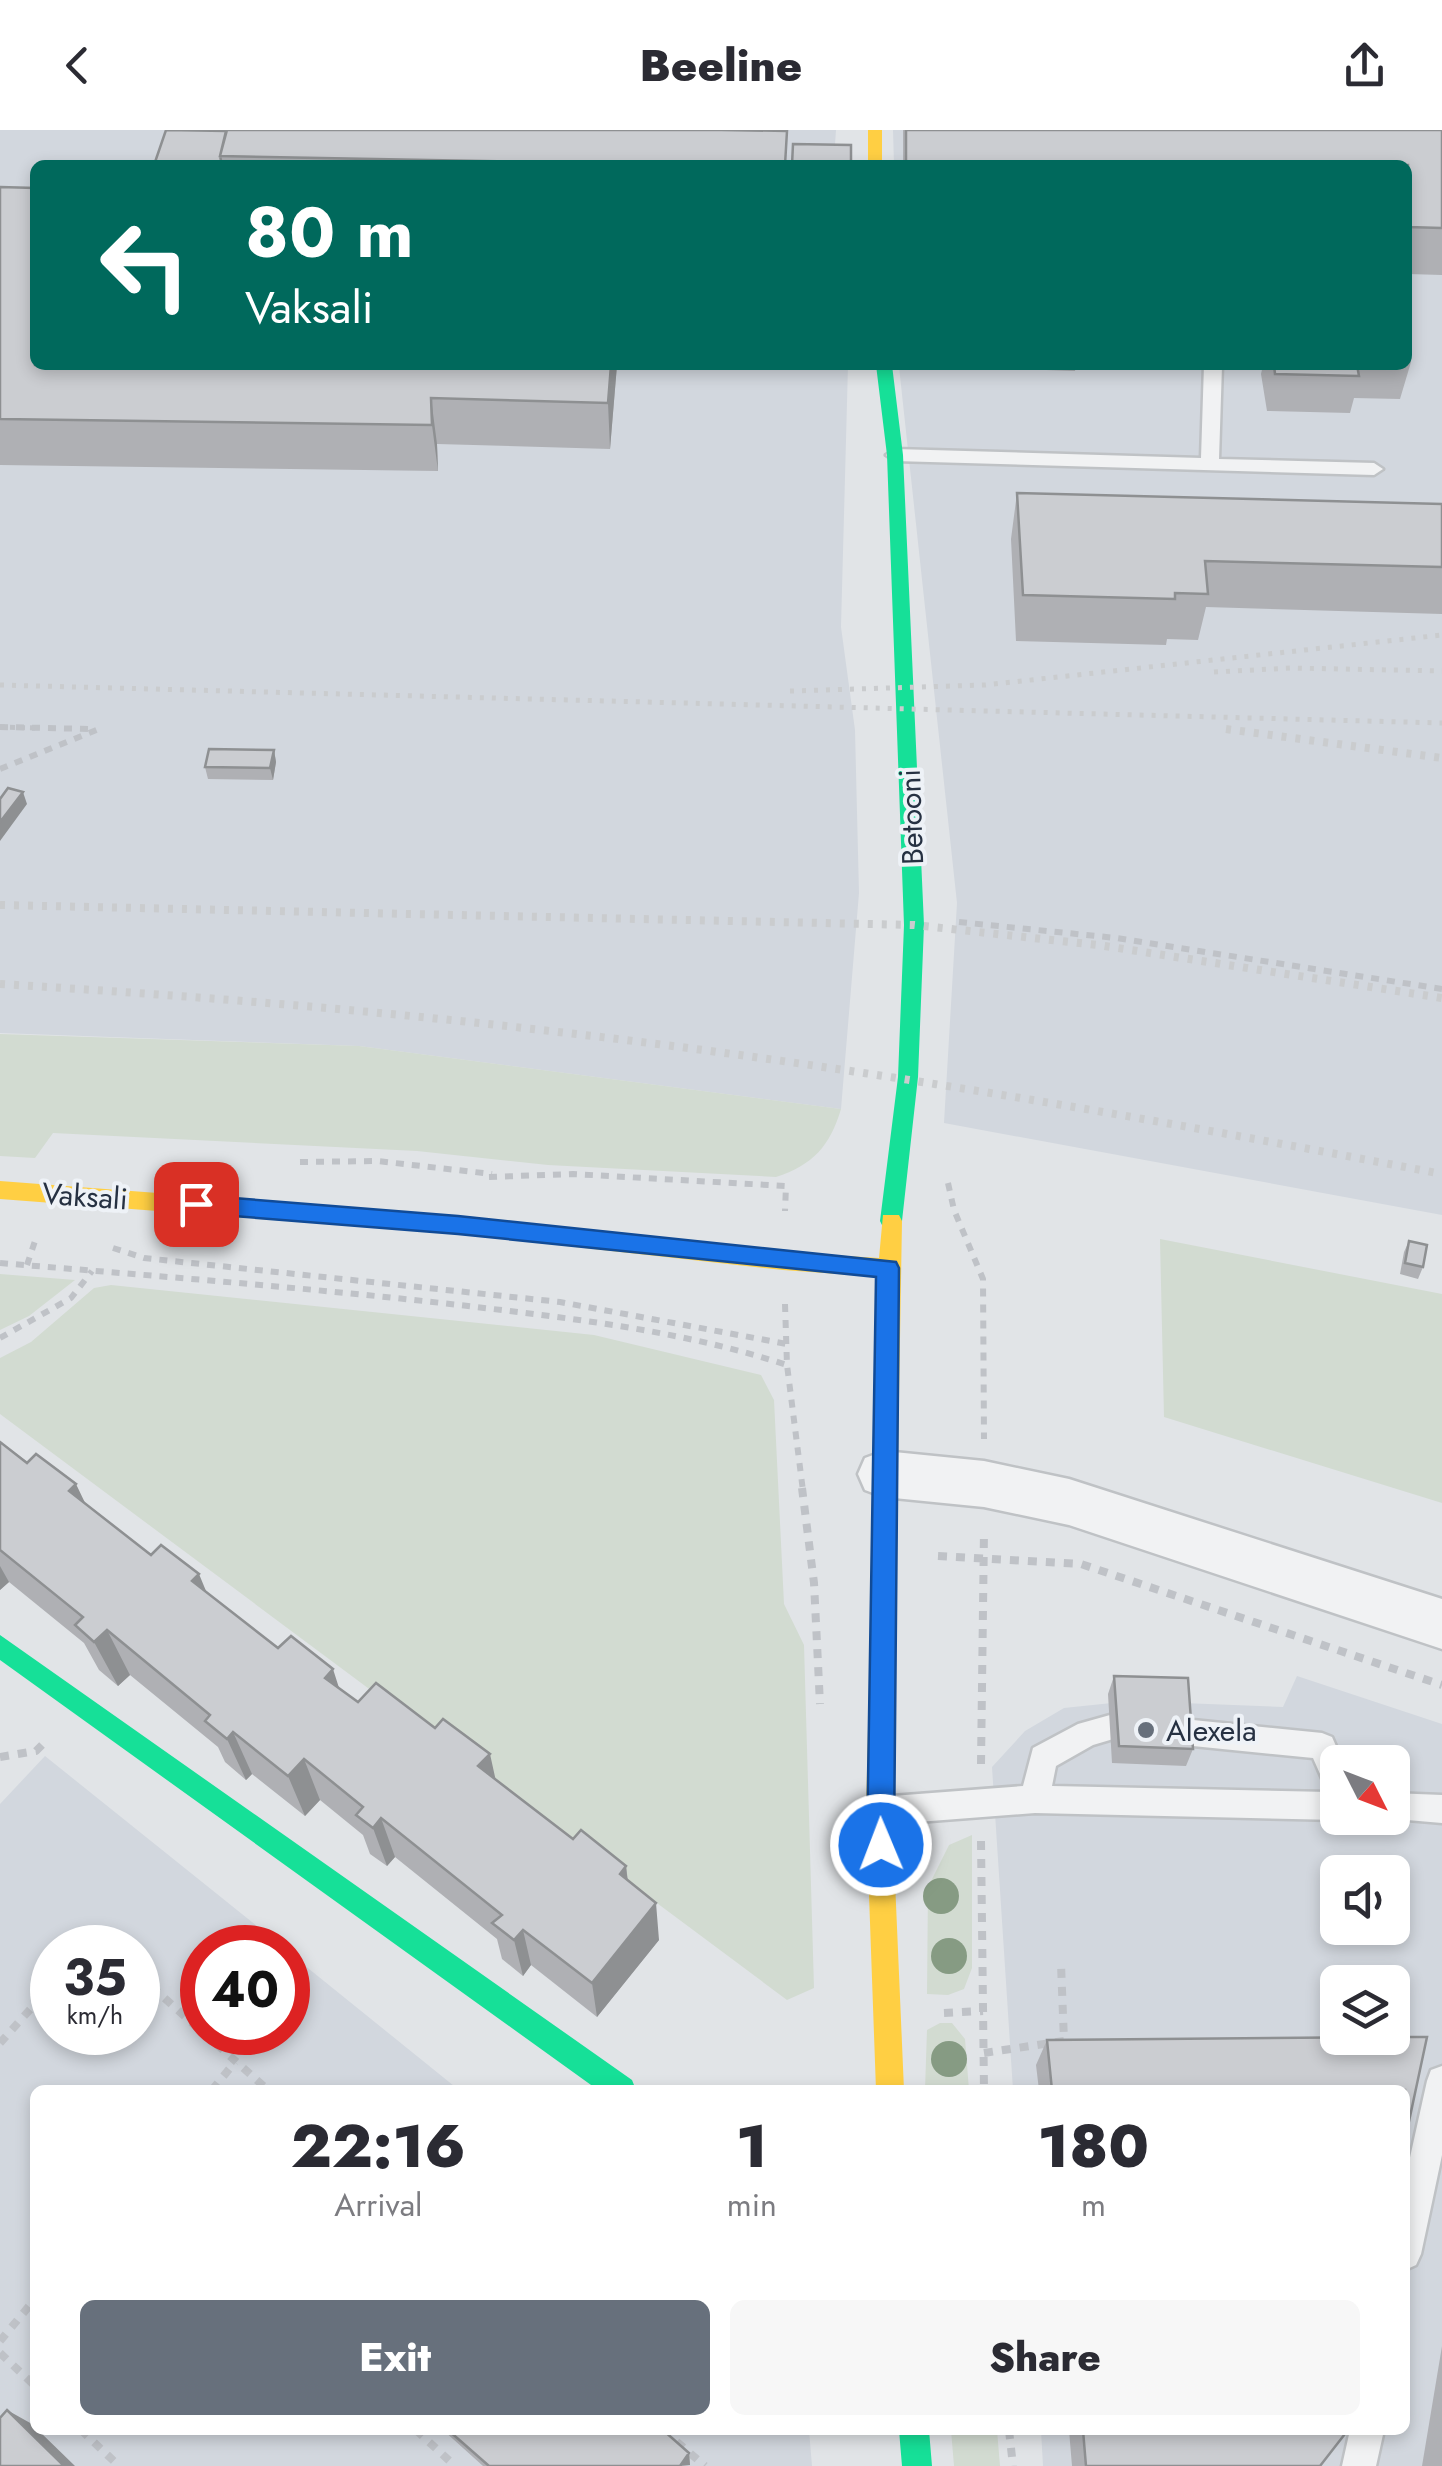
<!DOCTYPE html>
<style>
body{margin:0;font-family:Jost,sans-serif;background:#f7f7f7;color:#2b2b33;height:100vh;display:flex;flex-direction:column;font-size:38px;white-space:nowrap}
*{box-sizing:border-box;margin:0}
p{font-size:32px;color:#7c7c81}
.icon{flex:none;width:55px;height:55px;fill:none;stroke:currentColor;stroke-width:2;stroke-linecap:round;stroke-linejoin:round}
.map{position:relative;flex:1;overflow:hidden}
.side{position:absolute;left:30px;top:1955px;width:1380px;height:350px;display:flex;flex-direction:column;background:#fff;border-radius:15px;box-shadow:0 5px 15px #0003}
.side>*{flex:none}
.guide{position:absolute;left:30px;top:30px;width:1382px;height:210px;border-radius:15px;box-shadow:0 5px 15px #0003;background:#00695c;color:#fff;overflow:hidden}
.needle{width:65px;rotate:132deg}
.controls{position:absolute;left:1320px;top:1615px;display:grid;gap:20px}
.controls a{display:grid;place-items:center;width:90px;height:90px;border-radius:15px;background:#fff;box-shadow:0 5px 15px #0003;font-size:50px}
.speed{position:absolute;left:30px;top:1795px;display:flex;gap:20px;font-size:50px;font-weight:700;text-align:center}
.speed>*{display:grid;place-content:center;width:130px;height:130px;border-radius:50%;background:#fff;box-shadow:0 5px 15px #0003;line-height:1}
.speed small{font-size:25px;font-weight:400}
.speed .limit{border:15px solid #d22;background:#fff;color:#111}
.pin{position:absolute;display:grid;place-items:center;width:85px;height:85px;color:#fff;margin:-42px;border-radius:20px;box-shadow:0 5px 15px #0006}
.me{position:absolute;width:110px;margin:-55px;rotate:359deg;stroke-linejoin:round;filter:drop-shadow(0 0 8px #0008)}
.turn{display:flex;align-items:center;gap:35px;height:210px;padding:0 50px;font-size:45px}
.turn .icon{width:130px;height:130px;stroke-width:2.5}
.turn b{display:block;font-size:70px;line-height:85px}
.eta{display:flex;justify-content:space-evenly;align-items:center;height:170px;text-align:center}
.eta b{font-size:60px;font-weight:800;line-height:70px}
.action{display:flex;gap:20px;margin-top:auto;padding:20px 50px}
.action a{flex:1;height:115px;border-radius:15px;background:#67707c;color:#fff;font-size:40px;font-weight:800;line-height:115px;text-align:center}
.action a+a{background:#f7f7f7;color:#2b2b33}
header{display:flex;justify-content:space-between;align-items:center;height:130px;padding:0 50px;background:#fff;font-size:45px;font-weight:800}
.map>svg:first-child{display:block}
.built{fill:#d2d7de;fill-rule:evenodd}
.green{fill:#d2dbd1}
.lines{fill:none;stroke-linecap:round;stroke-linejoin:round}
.lane-casing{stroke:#bfc2c5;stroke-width:5}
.street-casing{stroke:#bfc2c5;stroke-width:5}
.path-far2{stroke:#bfc2c7;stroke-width:5;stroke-dasharray:5 5;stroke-linecap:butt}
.path-far1{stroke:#bfc2c7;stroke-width:6;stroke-dasharray:8 8;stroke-linecap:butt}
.path{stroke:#bfc2c7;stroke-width:8;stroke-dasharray:9 9;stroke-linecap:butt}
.lane{fill:#f1f2f3;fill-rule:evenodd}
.street{fill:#f1f2f3;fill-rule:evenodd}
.fast{fill:#16e098;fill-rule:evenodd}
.slow{fill:#ffcf43;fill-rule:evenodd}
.rail-far1{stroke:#caccce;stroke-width:5;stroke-dasharray:4 8;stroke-linecap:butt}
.rail{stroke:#caccce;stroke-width:8;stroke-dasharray:5 9;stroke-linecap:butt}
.tree{fill:#869b83}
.wall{fill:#afb0b4}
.shaded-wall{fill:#8e9092}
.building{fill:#cbcdd1;stroke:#8e9092;stroke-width:2.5}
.route{fill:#1a73e8;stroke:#114b97;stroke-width:2.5}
.poi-dot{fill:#67707c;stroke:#eef2f7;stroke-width:4}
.labels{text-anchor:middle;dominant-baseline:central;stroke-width:8;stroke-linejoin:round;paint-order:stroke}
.street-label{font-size:30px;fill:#263142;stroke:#eef2f7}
.poi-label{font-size:30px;fill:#263142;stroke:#eef2f7;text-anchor:start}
</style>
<header><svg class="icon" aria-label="back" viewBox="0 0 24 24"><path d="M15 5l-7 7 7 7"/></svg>Beeline<svg class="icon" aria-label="share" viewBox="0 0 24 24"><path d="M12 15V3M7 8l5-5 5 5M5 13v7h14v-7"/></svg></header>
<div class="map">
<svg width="1442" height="2336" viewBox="0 0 1442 2336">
<rect width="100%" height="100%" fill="#e1e4e7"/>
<!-- built -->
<path class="built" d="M0,0h836l-1,14 12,21h-812v200h813l-7,262 14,103 4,163 -18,216 -482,-63 -359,-13z
M893,0h549v1085l-498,-92 13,-220 -57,-527 -1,-11h509v-200h-514z
M1297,1546l145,48v742h-399l-2,-36h364v-340h-392l-21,-323 33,-36 39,-23 67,-7 152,6zM1338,1632h54v56h-54zM1338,1742h54v56h-54zM1338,1852h54v56h-54z
M45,1626l238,191 -81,1v84h86v-80l171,138h-424v340h774l3,36h-812v-662zM52,1818h86v84h-86z"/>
<!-- green -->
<path class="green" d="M0,904l359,12 482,63c-11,37 -28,56 -65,68l-228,-12 -131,-14 -364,-18 -18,25 -35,-2z
M1160,1109l282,55v209l-278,-86z
M0,1144l75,6 -46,36 -29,14z
M111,1155l483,50 167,40 13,25 10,204 20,41 10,343 -27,12 -787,-586v-56l31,-16 63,-54z
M972,1705v133l-8,21 -16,6 -21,-1 1,-107 21,-42z
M940,1893h12l13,16 4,51h-44l2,-60z
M951,2300h46l3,36h-46z"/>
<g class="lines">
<defs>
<path id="lane" d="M1204,235h18l-3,94 155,4 9,6 -9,6 -479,-14 -9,-6 9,-6 306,9z
M1110,1585l10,4 4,9 -4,9 -27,8 -37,21 -4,20 276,6 -15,-34 -130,-13 -10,-4 -4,-9 4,-9 10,-4 139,14 10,4 11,25h-5v56h6l-6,2 -303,-7 -156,12 -10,-4 -4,-10 4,-10 10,-4 144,-11 10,-38 45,-24z
M1392,1663l50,2v28l-58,-5h8z
M1442,1936v89l-21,99 -5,11 -11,5v-90l22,-99 4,-11z
M1350,2300h34l-8,36h-34z"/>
<path id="street" d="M884,1321l100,10 85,18 373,120v50l-373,-124 -85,-18 -100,-10 -19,-7 -7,-16 7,-16z"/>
</defs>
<!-- lane casing -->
<use href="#lane" class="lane-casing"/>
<!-- street casing -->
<use href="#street" class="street-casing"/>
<!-- path-far2 -->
<path class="path-far2" d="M0,597l35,1"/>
<!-- path-far1 -->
<path class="path-far1" d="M0,597l93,2
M0,639l99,-40
M959,792l157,16 326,51
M300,1032l77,-1 115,13
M489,1047l84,-3 213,12 -1,25
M948,1053l6,27 29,69 1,160
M113,1118l31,10 416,44 227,42
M0,1133c156,13 312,25 468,43 108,13 215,25 319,59
M27,1135l9,-27
M785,1174l2,61 16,126
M0,1208l71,-40 21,-27"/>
<!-- path -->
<path class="path" d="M802,1358l12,95 6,121
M938,1426l143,8 361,121
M0,1627l36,-6 9,-9
M981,1634l3,-233
M981,1711l3,249
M87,1818l10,-11 12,11
M138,1844l64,58
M944,1883l39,-2
M203,1902l65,58
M0,1913l52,-58
M984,1923l80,-12 -3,-77
M212,1960l23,-28
M0,2211l35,-42
M0,2223l35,33
M81,2300l38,36
M416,2300l39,36
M663,2300l42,36
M1009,2300l4,36"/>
<!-- lane -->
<use href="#lane" class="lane"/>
<!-- street -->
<use href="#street" class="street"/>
<!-- fast -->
<path class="fast" d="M876,235h16l11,90 21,470 -6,152 -16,144 -3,6h-16l-3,-6 18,-144 6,-152 -17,-470z
M0,1505l632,445 4,10h-38l-598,-430z
M899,2300h30l3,36h-30z"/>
<!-- slow -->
<path class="slow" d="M868,0h14v35h-14z
M0,1051l458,35 325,36 96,6 4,-43h16l3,6 -10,590 12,279h-28l-10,-279 13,-534 -96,-7 -325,-36 -458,-35z"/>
<!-- rail-far1 -->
<path class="rail-far1" d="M1214,542l77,-4 151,3
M0,555l1442,38
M790,561l195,-6 457,-50"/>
<!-- rail -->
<path class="rail" d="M1226,599l216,29
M0,775l914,20 184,20 344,53
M0,854c181,11 361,25 541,46 302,34 602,87 901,144"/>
</g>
<!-- trees -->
<g class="tree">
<circle cx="941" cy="1766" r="18"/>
<circle cx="949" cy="1826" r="18"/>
<circle cx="949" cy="1929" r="18"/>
</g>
<!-- wall -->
<path class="wall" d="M166,0l620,35h-632z
M903,0h539v145l-34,-1v-109h-505z
M0,57l617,178 -7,84 -173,-5 1,27 -438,-6z
M1408,219l3,13 -11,37 -46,-1 -4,15 -83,-2 -6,-37 2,-9h145z
M984,235h92l-1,6 -91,-3z
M1017,363l425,11v110l-236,-7 -8,33 -31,-1 -1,6 -150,-4 -5,-102z
M274,620l2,12 -3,18 -65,-1 -3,-12z
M1409,1111l14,26 -5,12 -18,-5 4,-22z
M0,1312l86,62 65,51 56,38 71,55 80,54 138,77 77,60 53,27 2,15 31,59 -62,77 -66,-52 -8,11 -21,-17 -5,-20 -102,-82 -8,9 -17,-12 -7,-19 -43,-35 -15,16 -53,-42 -6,6 -21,-18 -7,-15 -88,-72 -12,11 -19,-16 -15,-27 -75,-61 -9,8z
M1114,1546l79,73 -7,17 -74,-3 -4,-69z
M1047,1910l358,50h-366l-3,-25z
M1442,2216v120h-20z
M443,2300h220l26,23 1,12 -207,1z
M1069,2300h279l-28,36h-248z"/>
<!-- shaded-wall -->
<path class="shaded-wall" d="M611,235h6l-7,84 -2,-46z
M431,268l6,46 1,27 -6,-46z
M274,620l2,12 -3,18 -3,-12z
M23,662l4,12 -27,37v-19z
M76,1354l23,48 -30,-41z
M0,1436l9,16 -9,8z
M199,1444l19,46 -26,-39z
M107,1500l23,45 -12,11 -24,-44z
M333,1539l14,44 -22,-35z
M233,1602l19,42 -6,6 -19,-41z
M490,1624l9,41 -21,-29z
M304,1629l16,41 -15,16 -17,-40z
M381,1688l14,39 -8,9 -14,-38z
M626,1736l4,37 -10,-29z
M656,1773l3,37 -62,77 -5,-34z
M523,1800l8,35 -8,11 -9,-36z
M7,2280l25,14 3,3v3h3l37,36h-11z
M689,2323l1,12 -10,1z"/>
<!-- building -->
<path class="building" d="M166,0l60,1 -6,25 2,9h-68z
M227,0h494l66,1 -2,34h-101l-464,-9z
M906,0h536v98l-34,-1v-62h-502z
M793,14l58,1v20h-59z
M0,57l35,1v177h576l-3,38 -177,-5 1,27 -432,-6z
M1274,235h83l2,11 -84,-2z
M1017,363l425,11v63l-237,-6 3,33 -33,-1v6l-152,-4z
M209,619l65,1 -4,18 -65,-1z
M8,658l15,4 -23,30v-23z
M1409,1111l18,4 -4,22 -18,-4z
M0,1312l27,21 9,-9 40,30 -7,7 82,64 10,-10 38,29 -7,7 86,67 13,-12 42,33 -8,9 33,24 18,-19 59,45 8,-9 47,35 -12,12 95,73 8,-9 45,36 -6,8 36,29 -64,80 -69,-53 -9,10 -22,-17 10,-8 -121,-97 -8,10 -17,-13 7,-8 -59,-48 -16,17 -55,-44 -6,7 -22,-18 5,-6 -103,-85 -13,12 -19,-17 8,-8 -83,-67z
M1114,1546l74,2 5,71 -74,-3z
M1392,1907h35l-22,103v-50h-353l-5,-50z
M7,2280l57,56h-64v-48z
M448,2300h215l26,23 -9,13h-191z
M1083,2300h265l-28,36h-234z"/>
<!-- route -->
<path class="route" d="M196,1065l262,21 438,46 3,6 -5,577 -4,9 -9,4 -10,-4 -4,-9 9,-568 -418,-43 -262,-21 -11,-9z"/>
<!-- markers -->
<circle class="poi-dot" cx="1146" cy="1600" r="10"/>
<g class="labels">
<!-- street labels -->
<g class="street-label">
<text transform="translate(911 687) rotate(-92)">Betooni</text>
<text transform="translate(85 1066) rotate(4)">Vaksali</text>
</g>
<!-- poi labels -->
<g class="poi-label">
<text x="1166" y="1600">Alexela</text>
</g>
</g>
</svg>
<div class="controls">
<a><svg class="needle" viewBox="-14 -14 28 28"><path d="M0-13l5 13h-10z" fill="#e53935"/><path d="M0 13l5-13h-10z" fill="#7c7c81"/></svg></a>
<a><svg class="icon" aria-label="sound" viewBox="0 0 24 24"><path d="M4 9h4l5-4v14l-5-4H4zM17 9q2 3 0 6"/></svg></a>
<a><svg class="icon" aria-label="layers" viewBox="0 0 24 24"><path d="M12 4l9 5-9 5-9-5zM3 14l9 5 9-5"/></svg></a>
</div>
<div class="speed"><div>35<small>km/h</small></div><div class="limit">40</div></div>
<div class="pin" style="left:196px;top:1074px;background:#d93025"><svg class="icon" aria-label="arrive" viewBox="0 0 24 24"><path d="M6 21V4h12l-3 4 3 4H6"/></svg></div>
<svg class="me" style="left:881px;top:1715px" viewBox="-20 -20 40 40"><circle r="17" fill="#1a73e8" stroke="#fff" stroke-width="3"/><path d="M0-11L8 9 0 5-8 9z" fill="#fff"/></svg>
<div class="guide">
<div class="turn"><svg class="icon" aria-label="left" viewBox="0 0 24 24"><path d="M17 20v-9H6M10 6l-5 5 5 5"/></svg><div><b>80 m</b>Vaksali</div></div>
</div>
<section class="side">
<div class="eta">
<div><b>22:16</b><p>Arrival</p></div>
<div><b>1</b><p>min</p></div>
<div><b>180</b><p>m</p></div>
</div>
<div class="action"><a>Exit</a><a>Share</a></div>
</section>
</div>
